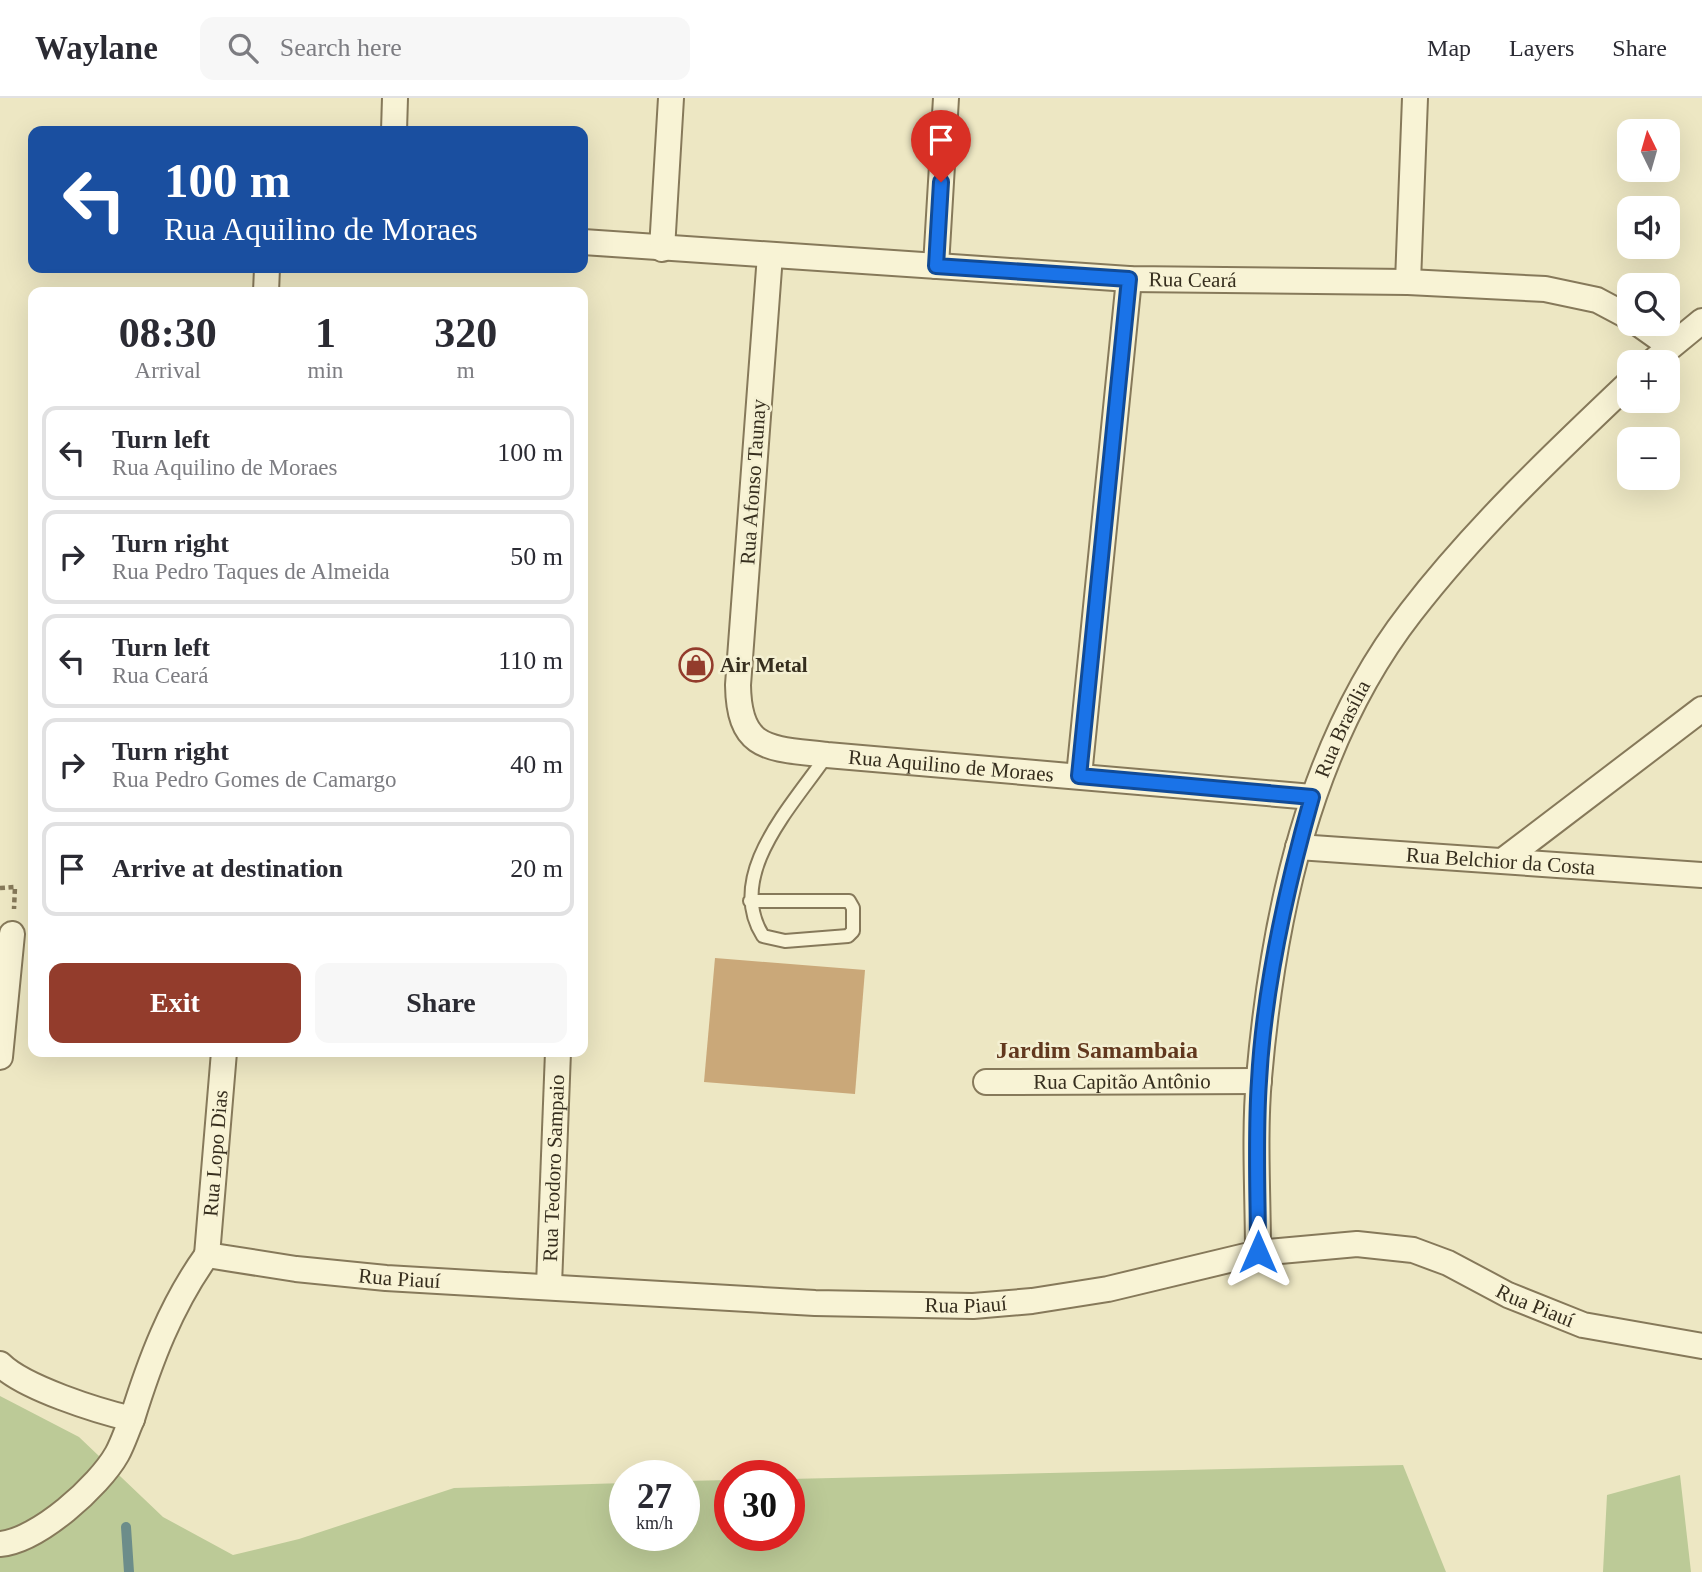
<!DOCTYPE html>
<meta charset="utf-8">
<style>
body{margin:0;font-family:"Times New Roman",serif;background:#f7f7f7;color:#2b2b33;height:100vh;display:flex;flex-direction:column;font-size:26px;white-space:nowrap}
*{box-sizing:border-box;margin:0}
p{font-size:23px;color:#7c7c81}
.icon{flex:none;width:38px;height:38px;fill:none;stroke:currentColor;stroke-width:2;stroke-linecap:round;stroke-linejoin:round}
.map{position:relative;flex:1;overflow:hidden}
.details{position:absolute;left:28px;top:189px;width:560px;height:770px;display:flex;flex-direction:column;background:#fff;border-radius:14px;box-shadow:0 7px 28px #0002}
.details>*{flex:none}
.guide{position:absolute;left:28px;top:28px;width:560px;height:147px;border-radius:14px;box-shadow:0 7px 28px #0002;background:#1a4fa0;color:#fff;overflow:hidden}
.needle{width:46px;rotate:355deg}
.tools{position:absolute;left:1617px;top:21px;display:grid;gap:14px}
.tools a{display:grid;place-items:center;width:63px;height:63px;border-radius:14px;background:#fff;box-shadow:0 7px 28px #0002;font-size:35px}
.speed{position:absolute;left:609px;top:1362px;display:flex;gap:14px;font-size:35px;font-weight:700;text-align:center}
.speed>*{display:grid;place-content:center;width:91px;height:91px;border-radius:50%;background:#fff;box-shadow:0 7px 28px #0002;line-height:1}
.speed small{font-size:18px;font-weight:400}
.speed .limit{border:10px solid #d22;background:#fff;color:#111}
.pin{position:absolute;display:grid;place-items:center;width:60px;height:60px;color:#fff;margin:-72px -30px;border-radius:50% 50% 50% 0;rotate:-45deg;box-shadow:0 0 7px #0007}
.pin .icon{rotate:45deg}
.me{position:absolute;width:77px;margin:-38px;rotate:0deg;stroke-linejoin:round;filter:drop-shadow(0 0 5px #0008)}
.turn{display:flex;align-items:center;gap:24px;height:147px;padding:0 21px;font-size:32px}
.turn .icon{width:91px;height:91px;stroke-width:2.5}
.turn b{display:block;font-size:49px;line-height:60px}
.eta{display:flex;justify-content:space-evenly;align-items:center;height:119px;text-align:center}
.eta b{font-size:42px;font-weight:800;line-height:49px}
.button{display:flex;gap:14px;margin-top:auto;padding:14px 21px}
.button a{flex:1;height:80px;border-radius:14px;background:#933c2c;color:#fff;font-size:28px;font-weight:800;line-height:80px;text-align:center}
.button a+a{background:#f7f7f7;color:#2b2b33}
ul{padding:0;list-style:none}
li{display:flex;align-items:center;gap:21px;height:94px;margin:0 14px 10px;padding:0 7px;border:4px solid #e1e1e2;border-radius:14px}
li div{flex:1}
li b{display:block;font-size:26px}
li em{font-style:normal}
header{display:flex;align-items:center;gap:42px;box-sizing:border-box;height:98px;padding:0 35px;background:#fff;border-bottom:2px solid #e1e1e2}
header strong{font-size:33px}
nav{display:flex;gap:38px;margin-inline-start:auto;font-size:24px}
.search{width:490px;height:63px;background:#f7f7f7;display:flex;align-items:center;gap:18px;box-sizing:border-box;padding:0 24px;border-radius:14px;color:#7c7c81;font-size:26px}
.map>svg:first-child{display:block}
.green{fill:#bcca97}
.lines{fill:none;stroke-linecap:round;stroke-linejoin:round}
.stream{stroke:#6c8d8a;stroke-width:10}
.building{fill:#caa879}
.lane-casing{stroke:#86795a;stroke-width:16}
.street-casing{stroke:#86795a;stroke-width:28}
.path{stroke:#86795a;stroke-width:4.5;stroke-dasharray:5 3.5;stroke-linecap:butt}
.lane{stroke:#f8f3d5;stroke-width:12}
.street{stroke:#f8f3d5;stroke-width:24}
.route-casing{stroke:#114b97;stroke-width:18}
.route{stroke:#1a73e8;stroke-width:12}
.labels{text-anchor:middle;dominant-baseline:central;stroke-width:5;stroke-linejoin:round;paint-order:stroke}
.street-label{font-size:21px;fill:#362e1e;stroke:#f4f0d2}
.poi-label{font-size:21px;font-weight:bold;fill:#362e1e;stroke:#f4f0d2;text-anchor:start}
.quarter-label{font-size:24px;font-weight:bold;fill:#62381e;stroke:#f4f0d2}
</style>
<header>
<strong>Waylane</strong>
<div class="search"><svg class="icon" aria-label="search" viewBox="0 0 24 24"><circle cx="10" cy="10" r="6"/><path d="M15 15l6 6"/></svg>Search here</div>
<nav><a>Map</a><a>Layers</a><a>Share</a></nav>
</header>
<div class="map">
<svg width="1702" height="1474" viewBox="0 0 1702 1474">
<rect width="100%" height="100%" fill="#ede7c3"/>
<!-- green -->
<path class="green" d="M0,1298l79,41 84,80 70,38 66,-16 155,-51 171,-5v52h59v-54l46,-1v55h59v-56l614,-14 43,107h-1446z
M1680,1377l11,97h-88l4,-77z"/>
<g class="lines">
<!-- stream -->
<path class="stream" d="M126,1429l3,45"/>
</g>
<!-- building -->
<path class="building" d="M715,860l150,12 -10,124 -151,-12z"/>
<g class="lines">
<defs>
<path id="lane" d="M750,803h99l4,7v23l-5,5 -63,5 -22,-5c-39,-61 30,-131 64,-181"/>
<g id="street">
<path d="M394,33l1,-33"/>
<path id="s1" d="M583,144l546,37 279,3 137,7 52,11 32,17"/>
<path d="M662,151l9,-151"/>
<path id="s2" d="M770,157l-32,430c1,67 32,63 89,70l485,42"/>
<path d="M936,168l10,-168"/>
<path d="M1408,184l7,-184"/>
<path d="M266,194l1,-24"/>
<path d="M1639,226l31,22"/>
<path d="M1652,264l50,-41"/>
<path d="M1079,678l50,-497"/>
<path id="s3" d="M1298,749l404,28"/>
<path d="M1505,761l197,-150"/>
<path d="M0,959l12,-123"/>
<path id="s4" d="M986,984l273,-1"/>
<path id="s5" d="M1258,1155c0,-58 -4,-118 1,-175 14,-161 50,-335 152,-466 64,-83 142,-157 218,-229"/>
<path id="s6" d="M207,1157l89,14 90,9 429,25 158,3 59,-5 76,-12 150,-36 99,-9 56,6 35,13 60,32 75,30 119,21"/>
<path id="s7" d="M207,1157l17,-203"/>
<path id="s8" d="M549,1187l9,-233"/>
<path d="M0,1266c24,24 98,47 132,55 18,-58 39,-114 75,-164"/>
<path d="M0,1446c38,-3 99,-58 117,-90 6,-11 10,-24 15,-35"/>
</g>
</defs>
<!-- lane casing -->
<use href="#lane" class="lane-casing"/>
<!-- street casing -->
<use href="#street" class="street-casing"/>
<!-- path -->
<path class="path" d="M0,790l15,-1 -1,22"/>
<!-- lane -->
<use href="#lane" class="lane"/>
<!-- street -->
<use href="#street" class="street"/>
</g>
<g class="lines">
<defs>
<path id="route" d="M941,84l-5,84 193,13 -50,497 233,21c-26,92 -48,189 -53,284 -4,57 -1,115 -1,171"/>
</defs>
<!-- route casing -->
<use href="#route" class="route-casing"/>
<!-- route -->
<use href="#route" class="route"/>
</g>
<!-- icons -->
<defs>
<symbol id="shop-ring" viewBox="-11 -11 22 22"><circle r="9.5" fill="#f4f0d2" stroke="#933c2c" stroke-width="1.5"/><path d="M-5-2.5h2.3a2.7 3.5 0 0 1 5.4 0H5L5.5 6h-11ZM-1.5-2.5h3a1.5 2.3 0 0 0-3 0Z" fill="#933c2c"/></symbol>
</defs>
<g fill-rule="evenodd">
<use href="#shop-ring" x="677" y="548" width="38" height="38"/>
</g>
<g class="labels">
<!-- street labels -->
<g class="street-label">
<text stroke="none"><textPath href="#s1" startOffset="611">Rua Ceará</textPath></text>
<text transform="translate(753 384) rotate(-86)">Rua Afonso Taunay</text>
<text stroke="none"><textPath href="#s5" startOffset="536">Rua Brasília</textPath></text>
<text stroke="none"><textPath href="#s2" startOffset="688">Rua Aquilino de Moraes</textPath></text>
<text stroke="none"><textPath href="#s3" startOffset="203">Rua Belchior da Costa</textPath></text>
<text stroke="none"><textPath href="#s4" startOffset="136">Rua Capitão Antônio</textPath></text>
<text stroke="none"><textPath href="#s7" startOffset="102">Rua Lopo Dias</textPath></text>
<text stroke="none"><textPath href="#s8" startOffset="117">Rua Teodoro Sampaio</textPath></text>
<text stroke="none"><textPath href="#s6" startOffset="194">Rua Piauí</textPath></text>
<text stroke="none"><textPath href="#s6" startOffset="761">Rua Piauí</textPath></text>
<text stroke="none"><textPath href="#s6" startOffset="1349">Rua Piauí</textPath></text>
</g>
<!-- poi labels -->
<g class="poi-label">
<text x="720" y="567">Air Metal</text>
</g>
<!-- quarter labels -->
<g class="quarter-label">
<text x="1097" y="952">Jardim Samambaia</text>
</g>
</g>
</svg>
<div class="tools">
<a><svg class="needle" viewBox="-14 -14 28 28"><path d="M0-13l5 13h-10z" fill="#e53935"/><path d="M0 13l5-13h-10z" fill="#7c7c81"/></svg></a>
<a><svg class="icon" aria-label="sound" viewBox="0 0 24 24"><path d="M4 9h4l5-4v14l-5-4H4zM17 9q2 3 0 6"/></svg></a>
<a><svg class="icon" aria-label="search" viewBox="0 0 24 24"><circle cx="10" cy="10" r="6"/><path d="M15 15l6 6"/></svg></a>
<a>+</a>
<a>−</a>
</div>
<div class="speed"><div>27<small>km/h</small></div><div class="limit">30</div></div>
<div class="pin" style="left:941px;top:84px;background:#d93025"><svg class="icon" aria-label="arrive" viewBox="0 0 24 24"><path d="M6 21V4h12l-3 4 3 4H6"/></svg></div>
<svg class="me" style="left:1258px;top:1154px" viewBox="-20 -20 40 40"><path d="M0-17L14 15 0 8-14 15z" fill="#1a73e8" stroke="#fff" stroke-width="4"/></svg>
<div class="guide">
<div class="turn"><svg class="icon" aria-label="left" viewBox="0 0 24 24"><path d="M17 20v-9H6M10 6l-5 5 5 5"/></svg><div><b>100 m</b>Rua Aquilino de Moraes</div></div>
</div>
<section class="details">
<div class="eta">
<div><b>08:30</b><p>Arrival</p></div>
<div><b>1</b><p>min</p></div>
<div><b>320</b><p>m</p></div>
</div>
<ul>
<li><svg class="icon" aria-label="left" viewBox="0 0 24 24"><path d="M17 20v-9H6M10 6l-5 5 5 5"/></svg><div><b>Turn left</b><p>Rua Aquilino de Moraes</p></div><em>100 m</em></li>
<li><svg class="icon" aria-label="right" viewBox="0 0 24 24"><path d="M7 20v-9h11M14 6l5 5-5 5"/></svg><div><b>Turn right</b><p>Rua Pedro Taques de Almeida</p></div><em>50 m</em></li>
<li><svg class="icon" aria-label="left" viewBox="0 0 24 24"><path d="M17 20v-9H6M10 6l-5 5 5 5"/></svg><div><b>Turn left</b><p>Rua Ceará</p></div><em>110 m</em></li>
<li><svg class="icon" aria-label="right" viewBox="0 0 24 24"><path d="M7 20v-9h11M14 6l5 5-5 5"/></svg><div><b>Turn right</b><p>Rua Pedro Gomes de Camargo</p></div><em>40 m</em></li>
<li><svg class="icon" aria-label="arrive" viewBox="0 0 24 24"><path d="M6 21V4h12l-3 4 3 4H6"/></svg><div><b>Arrive at destination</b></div><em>20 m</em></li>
</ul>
<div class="button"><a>Exit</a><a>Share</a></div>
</section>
</div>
